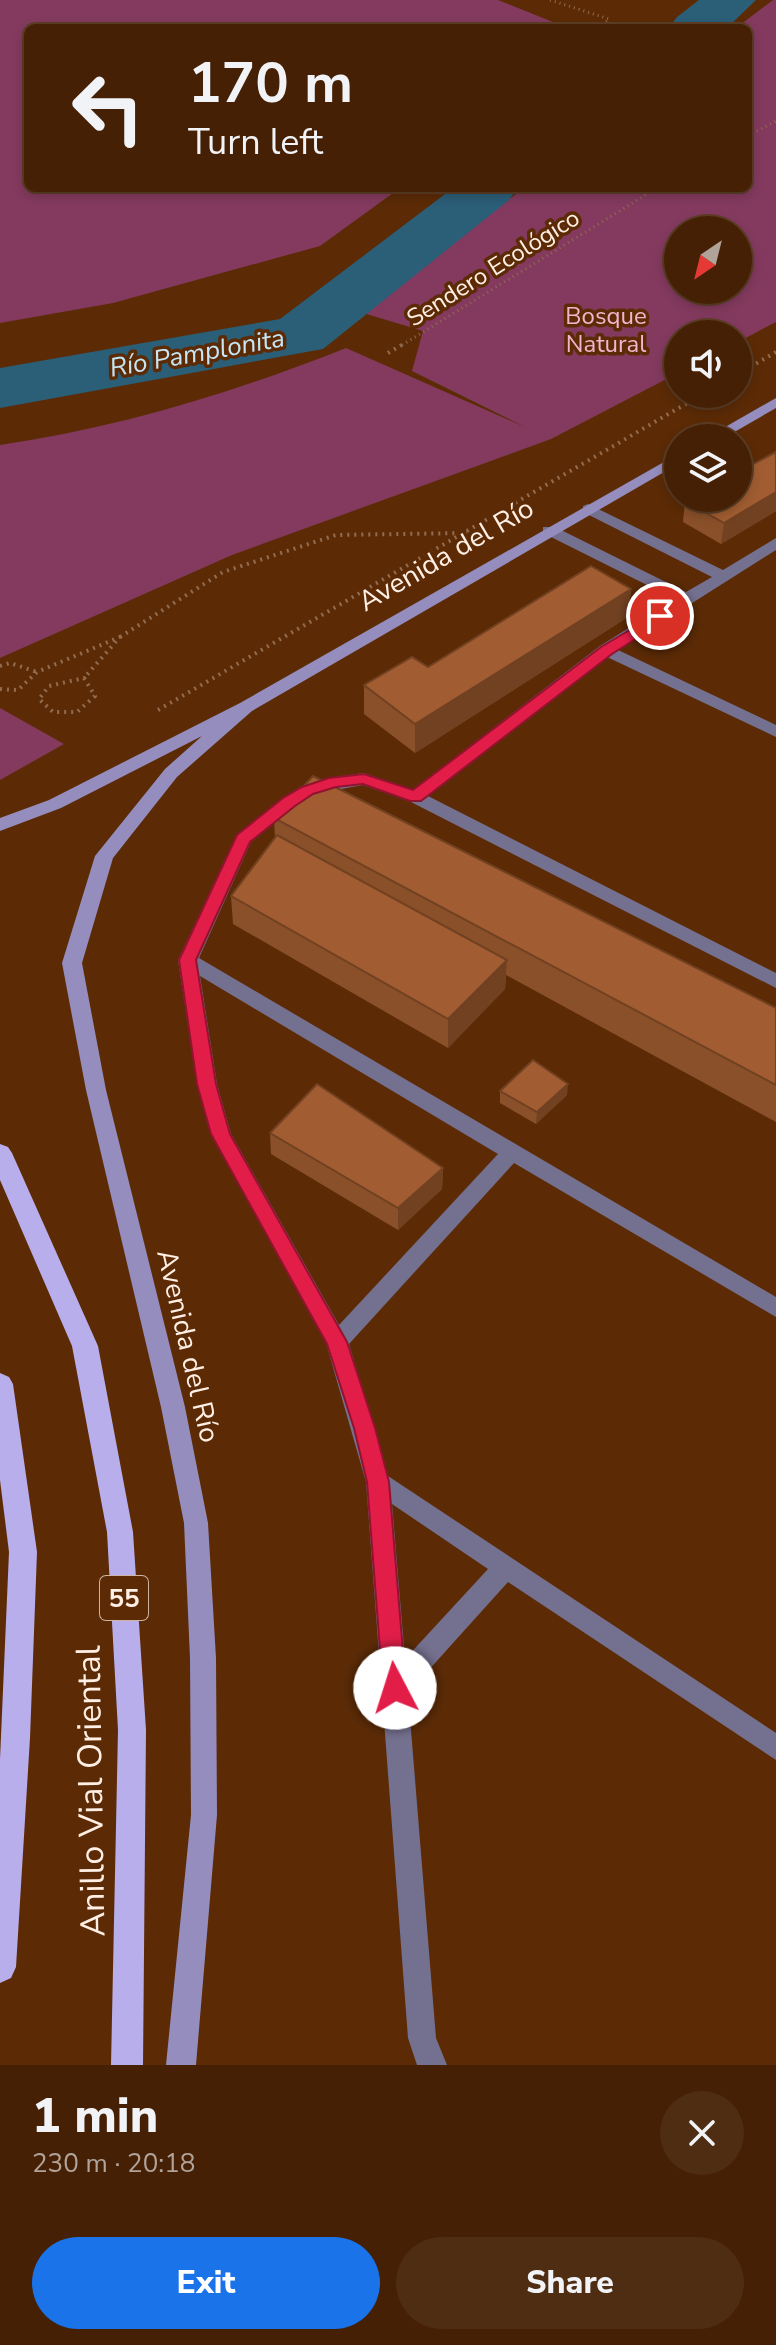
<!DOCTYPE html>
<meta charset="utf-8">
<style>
body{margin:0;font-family:"Nunito Sans",sans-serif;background:#4f2d13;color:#f1f3f6;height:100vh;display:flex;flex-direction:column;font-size:30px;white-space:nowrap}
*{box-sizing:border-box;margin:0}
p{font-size:26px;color:#b0a39a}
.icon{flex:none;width:44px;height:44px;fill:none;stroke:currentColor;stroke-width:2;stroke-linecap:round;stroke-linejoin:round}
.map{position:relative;height:2065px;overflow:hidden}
.panel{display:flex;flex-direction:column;background:#452004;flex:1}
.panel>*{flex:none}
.banner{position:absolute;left:24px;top:24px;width:728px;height:168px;border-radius:12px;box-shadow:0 4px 12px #0003,0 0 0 2px #5d3e26;background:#452004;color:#f1f3f6;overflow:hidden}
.needle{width:52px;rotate:215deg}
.tools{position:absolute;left:664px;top:216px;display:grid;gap:16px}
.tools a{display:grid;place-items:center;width:88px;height:88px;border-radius:50%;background:#452004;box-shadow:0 4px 12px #0003,0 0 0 2px #5d3e26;font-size:40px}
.pin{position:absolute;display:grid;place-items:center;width:68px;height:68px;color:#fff;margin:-34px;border:4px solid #fff;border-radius:50%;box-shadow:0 2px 8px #0007}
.me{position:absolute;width:88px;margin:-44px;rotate:355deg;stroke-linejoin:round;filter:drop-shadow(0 0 6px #0008)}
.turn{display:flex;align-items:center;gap:28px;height:168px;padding:0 32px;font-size:36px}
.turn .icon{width:104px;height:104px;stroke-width:2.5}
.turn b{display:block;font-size:56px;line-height:68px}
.round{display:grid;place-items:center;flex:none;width:84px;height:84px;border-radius:42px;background:#4f2d13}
.summary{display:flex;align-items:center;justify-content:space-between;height:136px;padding:0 32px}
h1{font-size:48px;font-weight:800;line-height:60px}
.primary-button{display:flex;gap:16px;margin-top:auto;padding:16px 32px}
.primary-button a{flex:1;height:92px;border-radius:48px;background:#1a73e8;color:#fff;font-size:32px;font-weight:800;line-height:92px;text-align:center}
.primary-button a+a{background:#4f2d13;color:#f1f3f6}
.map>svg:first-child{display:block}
.green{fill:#833a5e;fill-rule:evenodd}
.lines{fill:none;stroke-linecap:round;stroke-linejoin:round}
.river{fill:#2b5e77;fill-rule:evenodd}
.path-far1{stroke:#926c50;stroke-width:3;stroke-dasharray:1 4;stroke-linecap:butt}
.path{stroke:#926c50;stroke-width:4;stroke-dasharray:2 5;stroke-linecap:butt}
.minor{fill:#74708f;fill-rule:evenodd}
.secondary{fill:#948dbe;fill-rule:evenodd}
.trunk{fill:#b8aeec;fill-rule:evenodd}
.wall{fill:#8a502a}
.shaded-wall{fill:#714122}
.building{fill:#a15d31;stroke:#714122;stroke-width:2}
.route{fill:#e11d48;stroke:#92132f;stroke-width:2}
.labels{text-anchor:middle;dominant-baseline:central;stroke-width:7;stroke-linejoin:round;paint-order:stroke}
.far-street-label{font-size:24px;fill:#ffefe5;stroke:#5c2b06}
.far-park-label{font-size:24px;fill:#f2b4ce;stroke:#5c2b06}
.far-water-label{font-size:26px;font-style:italic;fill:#c6e5f5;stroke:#5c2b06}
.shield{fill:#5c2b06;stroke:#ceb4a2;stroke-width:2}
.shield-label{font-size:26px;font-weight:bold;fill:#ffefe5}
.street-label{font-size:28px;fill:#ffefe5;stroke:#5c2b06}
.near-street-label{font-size:34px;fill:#ffefe5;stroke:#5c2b06}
</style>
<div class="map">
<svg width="776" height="2065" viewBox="0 0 776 2065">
<rect width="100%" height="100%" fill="#5c2b06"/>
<!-- green -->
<path class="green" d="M0,0h498l70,28h-540v160h372l-80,58 -207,57 -113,20z
M773,0h3v322l-38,20v-8h-60v39l-127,66 -319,116 -232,103v-213c118,-17 235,-53 346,-97l179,79 -113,-56 11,-40 -63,-19 164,-124h224v-160h-12zM678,230h60v60h-60z
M0,708l64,36 -64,36z"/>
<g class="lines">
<!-- river -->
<path class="river" d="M699,0h57l-29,28h-58l8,-11z
M453,188h65l-9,12 -186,149 -323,59v-40l280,-49z"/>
<!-- path-far1 -->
<path class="path-far1" d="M550,0l59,19 -9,9
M748,136l28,-15
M402,345l255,-157"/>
<!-- path -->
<path class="path" d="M388,353l17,-10
M738,374l38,-22
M120,637l103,-65 113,-37 131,-2
M0,666l10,-3 27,9
M84,678l11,18 -18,16h-24l-14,-13 10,-13z
M0,689l18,1 19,-18 83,-35 -36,41
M158,710l545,-316"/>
<!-- minor -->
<path class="minor" d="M588,504l135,66 53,-32v12l-158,100 158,75v12l-169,-80 -179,139 348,177v15l-367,-187 -46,-16 -49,9 -19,12 -44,36 -52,116 577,339v20l-262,-154 -165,181 39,132 388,257v27l-268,-178 -100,111 28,345 11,27h-30l-9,-27 -42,-556 -40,-139 -115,-209 -14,-50 -19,-124 59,-125 46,-37 19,-12 26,-8 36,-5 49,17 187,-144 75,-47 -132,-66v-6h12l131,65 26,-15 -129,-65v-6zM200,976l298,178 -159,171 -108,-191 -14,-50zM392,1504l96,65 -83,90z"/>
<!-- secondary -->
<path class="secondary" d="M776,398v10l-52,30h-18z
M678,454v10l-426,247 -75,66 -64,81 -31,105 24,127 79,317 23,116 8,135 1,157 -21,250h-30l25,-250 -1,-157 -6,-135 -23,-116 -75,-317 -24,-127 33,-107 70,-87 37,-33 -141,72 -61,23v-13l49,-18 191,-97z"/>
<!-- trunk -->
<path class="trunk" d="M0,1144l8,3 4,6 86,193 35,186 13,198 -3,335h-32l7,-335 -11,-198 -35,-186 -72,-166z
M0,1373l9,4 4,7 24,168 -7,186 -14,229 -5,11 -11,5v-224l9,-207 -9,-72z"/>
</g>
<!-- wall -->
<path class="wall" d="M776,452v59l-55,33 -38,-22 2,-21z
M631,589l-3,28 -213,136 -51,-39v-29l64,-18z
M274,818l502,190v114l-270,-147 -1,14 -57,59 -215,-124 -2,-28 44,-58z
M500,1091l67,4 -31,29 -36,-21z
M270,1133l173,35 -1,21 -44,41 -127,-76z"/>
<!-- shaded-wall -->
<path class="shaded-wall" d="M776,492v19l-55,33 3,-21z
M631,589l-3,28 -213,136v-29z
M507,960l-2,29 -57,59v-29z
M568,1084l-1,11 -31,29 1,-12z
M443,1168l-1,21 -44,41v-22z"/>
<!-- building -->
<path class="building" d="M776,452v40l-52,31 -39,-22 5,-3h48v-26z
M591,566l40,23 -216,135 -51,-39 48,-28 16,10z
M313,776l463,232v77l-502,-267z
M277,835l230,125 -59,59 -217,-123z
M533,1060l35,24 -31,28 -37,-21z
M317,1084l126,84 -45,40 -128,-75z"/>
<!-- route -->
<path class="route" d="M660,612l5,1v7l-53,34 -191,147h-11l-47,-17 -27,3 -23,7 -18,12 -45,36 -54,118 20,124 14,50 117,208 28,86 14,54 17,206 -3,8 -8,3 -9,-3 -3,-8 -16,-206 -13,-54 -27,-84 -116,-210 -14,-50 -18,-124 58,-125 46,-37 19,-11 27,-9 35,-4 49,16 188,-143z"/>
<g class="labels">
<!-- far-street labels -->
<g class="far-street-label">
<text transform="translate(493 268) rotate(-32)">Sendero Ecológico</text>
</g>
<!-- far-park labels -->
<g class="far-park-label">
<text x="606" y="316">Bosque<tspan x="606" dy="28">Natural</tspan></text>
</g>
<!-- far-water labels -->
<g class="far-water-label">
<text transform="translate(197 353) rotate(-10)">Río Pamplonita</text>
</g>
<!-- shield labels -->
<rect class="shield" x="100" y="1576" width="48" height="44" rx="6"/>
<g class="shield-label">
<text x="124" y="1598">55</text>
</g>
<!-- street labels -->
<g class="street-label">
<text transform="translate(446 555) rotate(-30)">Avenida del Río</text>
<text transform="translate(188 1346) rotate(77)">Avenida del Río</text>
</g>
<!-- near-street labels -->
<g class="near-street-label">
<text transform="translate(91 1791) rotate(-91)">Anillo Vial Oriental</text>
</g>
</g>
</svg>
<div class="tools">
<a><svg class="needle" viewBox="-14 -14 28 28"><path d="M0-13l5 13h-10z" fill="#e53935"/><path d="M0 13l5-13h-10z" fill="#b0a39a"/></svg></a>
<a><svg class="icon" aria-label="sound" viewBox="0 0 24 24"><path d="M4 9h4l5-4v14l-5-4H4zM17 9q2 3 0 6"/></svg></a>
<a><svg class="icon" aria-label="layers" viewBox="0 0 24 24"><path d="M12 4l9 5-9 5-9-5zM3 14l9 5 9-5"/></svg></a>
</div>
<div class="pin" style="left:660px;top:616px;background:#d93025"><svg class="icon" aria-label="arrive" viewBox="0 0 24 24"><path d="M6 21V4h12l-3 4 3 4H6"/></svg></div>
<svg class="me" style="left:395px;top:1688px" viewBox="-20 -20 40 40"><circle r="19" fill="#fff"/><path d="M0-13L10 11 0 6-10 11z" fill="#e11d48"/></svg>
<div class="banner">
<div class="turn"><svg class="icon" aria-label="left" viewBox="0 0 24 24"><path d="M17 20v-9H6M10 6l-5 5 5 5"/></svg><div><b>170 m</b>Turn left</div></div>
</div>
</div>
<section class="panel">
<div class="summary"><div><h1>1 min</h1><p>230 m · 20:18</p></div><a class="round"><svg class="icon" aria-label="close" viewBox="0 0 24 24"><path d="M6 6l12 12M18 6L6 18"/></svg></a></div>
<div class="primary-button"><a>Exit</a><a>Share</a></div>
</section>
